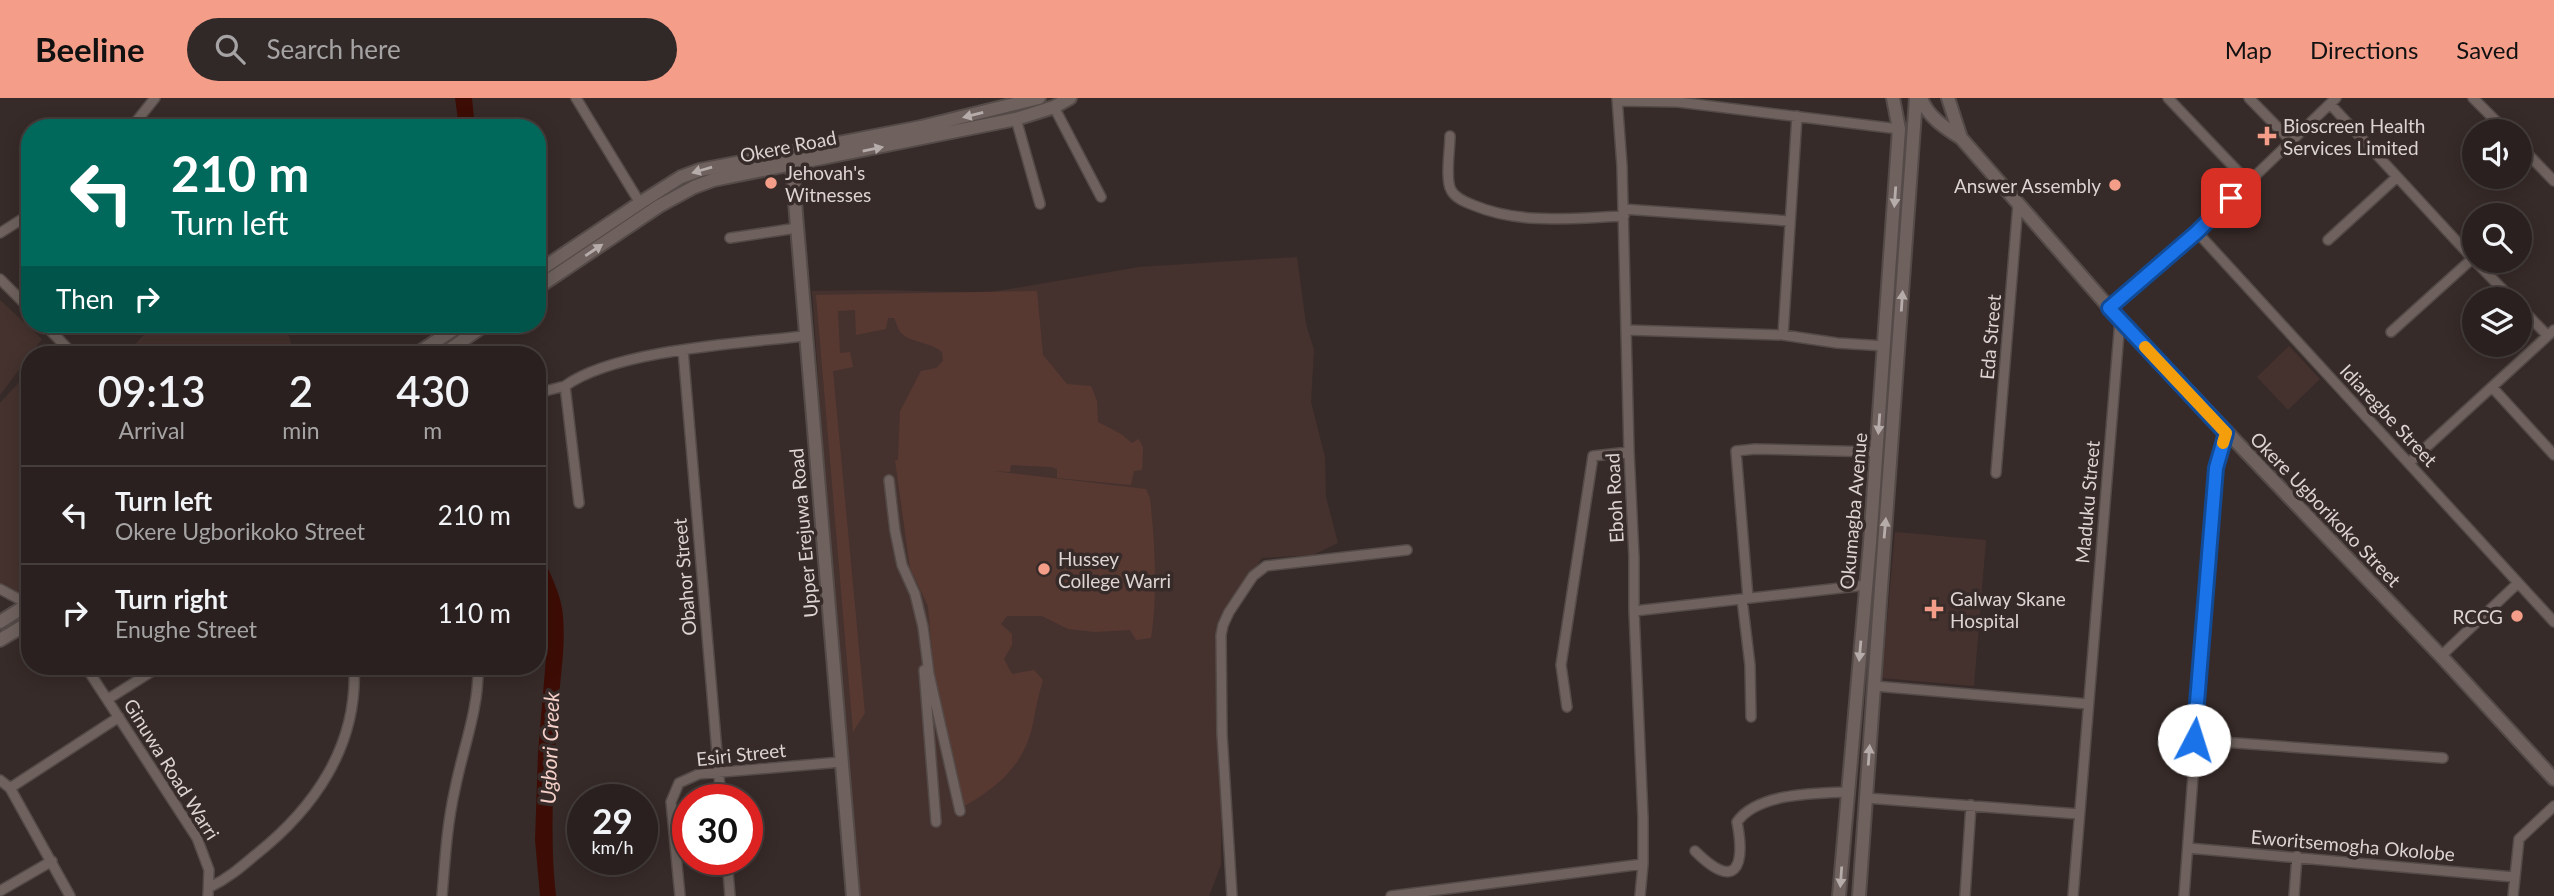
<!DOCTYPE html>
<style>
body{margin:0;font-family:Lato,sans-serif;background:#312828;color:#f1f3f6;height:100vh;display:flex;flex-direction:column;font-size:26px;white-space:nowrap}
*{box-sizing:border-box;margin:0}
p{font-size:23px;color:#a5a3a4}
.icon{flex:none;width:38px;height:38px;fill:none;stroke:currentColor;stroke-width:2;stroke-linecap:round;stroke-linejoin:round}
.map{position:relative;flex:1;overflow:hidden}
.details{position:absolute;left:21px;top:248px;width:525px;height:329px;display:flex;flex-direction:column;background:#29201f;border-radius:28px;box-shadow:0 4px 18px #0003,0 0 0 2px #453e3d}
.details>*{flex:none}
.guide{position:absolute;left:21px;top:21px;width:525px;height:214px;border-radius:28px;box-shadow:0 4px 18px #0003,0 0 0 2px #453e3d;background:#00695c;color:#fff;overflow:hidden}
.buttons{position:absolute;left:2462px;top:21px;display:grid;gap:14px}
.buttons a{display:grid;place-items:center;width:70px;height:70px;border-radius:50%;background:#29201f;box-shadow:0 4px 18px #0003,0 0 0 2px #453e3d;font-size:35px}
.speed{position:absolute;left:567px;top:686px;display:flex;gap:14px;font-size:35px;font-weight:700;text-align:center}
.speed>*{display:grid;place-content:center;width:91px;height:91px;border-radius:50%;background:#29201f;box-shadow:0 4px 18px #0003,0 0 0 2px #453e3d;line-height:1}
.speed small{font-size:18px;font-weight:400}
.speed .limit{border:10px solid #d22;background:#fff;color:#111}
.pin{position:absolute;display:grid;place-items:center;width:60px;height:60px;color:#fff;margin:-30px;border-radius:14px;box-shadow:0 4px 10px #0006}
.me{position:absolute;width:77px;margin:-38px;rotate:5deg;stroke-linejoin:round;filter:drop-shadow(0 0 5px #0008)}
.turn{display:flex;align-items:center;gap:24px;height:147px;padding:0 35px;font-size:32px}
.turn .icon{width:91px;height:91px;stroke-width:2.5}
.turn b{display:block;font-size:49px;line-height:60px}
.then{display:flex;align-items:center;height:66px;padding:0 35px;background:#0003;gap:14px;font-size:26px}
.eta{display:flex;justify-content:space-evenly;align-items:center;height:119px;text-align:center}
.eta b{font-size:42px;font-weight:600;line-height:49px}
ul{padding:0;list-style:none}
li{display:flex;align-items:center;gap:21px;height:98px;padding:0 35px;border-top:2px solid #453e3d}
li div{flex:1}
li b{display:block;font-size:26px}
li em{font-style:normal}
header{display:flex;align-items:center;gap:42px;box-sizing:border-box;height:98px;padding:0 35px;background:#f49e8a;color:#111}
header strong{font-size:33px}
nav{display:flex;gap:38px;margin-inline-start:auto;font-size:24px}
.search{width:490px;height:63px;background:#312828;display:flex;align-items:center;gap:18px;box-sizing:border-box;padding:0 24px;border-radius:38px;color:#a5a3a4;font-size:26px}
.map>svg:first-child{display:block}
.built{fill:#45322e}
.green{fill:#583932}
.water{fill:#3d0d05}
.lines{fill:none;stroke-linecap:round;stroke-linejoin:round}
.street-casing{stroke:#544a47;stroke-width:12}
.secondary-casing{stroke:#544a47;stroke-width:16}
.street{stroke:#6f625e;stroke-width:9}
.secondary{stroke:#6f625e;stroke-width:12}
.oneway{fill:#b6aca9}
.route-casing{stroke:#114b97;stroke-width:18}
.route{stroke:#1a73e8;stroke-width:12}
.slow{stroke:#f59e0b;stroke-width:12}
.poi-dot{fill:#f49e8a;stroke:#372b29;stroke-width:2.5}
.labels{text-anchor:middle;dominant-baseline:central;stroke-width:7;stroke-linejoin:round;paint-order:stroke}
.poi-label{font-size:19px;fill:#dcd4d2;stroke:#372b29;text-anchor:start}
.street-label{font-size:19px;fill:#dcd4d2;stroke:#372b29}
.water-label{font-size:21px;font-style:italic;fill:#f6d1c9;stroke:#372b29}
</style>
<header>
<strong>Beeline</strong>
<div class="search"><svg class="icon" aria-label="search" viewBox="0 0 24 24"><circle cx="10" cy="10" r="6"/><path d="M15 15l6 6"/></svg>Search here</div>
<nav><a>Map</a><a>Directions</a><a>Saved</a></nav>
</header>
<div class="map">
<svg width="2554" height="798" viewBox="0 0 2554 798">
<rect width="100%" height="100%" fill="#372b29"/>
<!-- built -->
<path class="built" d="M1297,159l9,67 8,26 -3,52 14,55 1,40 12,46 -25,12 -51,3 -14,21 -26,56 -1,230 -12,31h-354l-43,-605 71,-1 103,3 153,-26z
M0,202l42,39 -42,56z
M154,226h132l8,31h-169z
M2289,248l31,33 -32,31 -31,-33z
M30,272v226l-5,3 -25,-14v-182z
M1895,434l91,8 -12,146 -92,-8z"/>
<!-- green -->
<path class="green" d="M1037,193l6,64 24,29 24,2 6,15 1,21 23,12 11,9 7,-4 4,9 -1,22 -8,1 -3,14 -74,-7v-9l-6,-2 -40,-2 -1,7 -18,-1 154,18 4,9c5,47 8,93 1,140l-15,2 -6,-10 -35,2 -27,-3 -26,-13h-35l-6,8 11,10v11l-8,14 8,15 22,-4 9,10c-5,16 -8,32 -11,48 -10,40 -37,61 -71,80l-27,-132 -6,-70 -18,-38 -15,-108h3l2,-49 21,-40 15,-3 7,-7 -1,-9c-12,-11 -35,-9 -43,-22 -2,-4 -3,-8 -5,-12h-6l-2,11 -30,6 -1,-25 -17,1 2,42 10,-1 3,15 -20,4 32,342 -12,19 -37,-437z"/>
<!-- water -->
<path class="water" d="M455,0h17l3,30h-16z
M537,445c8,22 21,42 25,65 5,32 -2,69 -4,101 -4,63 -9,125 -2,187h-16l-5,-56 3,-87 10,-119 -11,-51z"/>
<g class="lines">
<defs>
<path id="street" d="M576,0l64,105
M1617,0l5,68 7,286 5,105v54l9,207v46l-3,32
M2168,0l80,84
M2249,0l42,43
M2473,0l33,33
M1618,3l60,1 221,27
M2330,6l144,156
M1054,9l47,90
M1016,21l24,85
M131,30l24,-30
M1450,38c0,13 -5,43 1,54 4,8 14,12 22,15 47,20 100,13 151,11
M2520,48l34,35
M1623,111l166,12
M2197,134l357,390
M0,135l30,-19
M730,140l67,-10
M2328,142l69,-63
M2475,163l37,38
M0,181l30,30
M2520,209l27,28
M2110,210l87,-76 139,-134
M44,226l30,31
M1626,232l157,5 54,8 48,3
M2391,234l82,-74
M1783,237l14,-219
M683,252l38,450
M2492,289l62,68
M537,295l28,-7
M2409,365l145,-133
M1996,375l22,-269
M889,382l6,51 7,34 13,29 8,33 6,47 31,137
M579,405l-14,-117c49,-36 177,-43 240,-50
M0,491l28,15
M1748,500l-12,-147 19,-2 122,3
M1742,501l8,66 1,52
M1634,513l233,-26
M2441,558l77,-73
M86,569l111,171 12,32 -1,26
M924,572l12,152
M1874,588l214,18
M108,601l51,-32
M1567,609l-6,-42 32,-209 36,-4
M2194,642l249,18
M0,682l10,8 60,108
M10,690l109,-71
M1866,700l213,16
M2188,750l326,29
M1695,753c40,40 51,17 42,-29 20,-29 78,-29 110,-30
M727,761l3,37
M210,789c17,-8 30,-19 44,-31 60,-47 104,-110 100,-189
M0,793l52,-30
M442,798c3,-36 5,-72 13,-107 8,-41 24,-80 23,-122
M680,798l-9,-94 8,-19 20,-9 142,-12
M1232,798l-10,-162 -1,-99 2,-10 6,-13 24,-36 13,-10 141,-16
M1391,798l252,-32
M1965,798l6,-91
M2073,798l47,-576
M2184,798l32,-428 10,-35
M2294,798l3,-40
M2513,798l6,-57 35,-33"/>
<path id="secondary" d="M1921,0c6,18 24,30 40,40l159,182 321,336 113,123
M1948,0l13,40
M792,68l61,730
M537,174l106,-71 38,-24 19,-7 221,-43 118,-29
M537,190l122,-82 35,-19 19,-7 303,-61 38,-12 16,-9
M415,257l47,-31
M442,257l44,-31
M0,524l30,-19
M0,542l30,-18
M1839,798l31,-353 29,-414 -6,-31
M1859,798l57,-798"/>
</defs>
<!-- street casing -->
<use href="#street" class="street-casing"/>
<!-- secondary casing -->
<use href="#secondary" class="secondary-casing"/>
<!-- street -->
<use href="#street" class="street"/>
<!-- secondary -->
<use href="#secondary" class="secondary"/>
</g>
<!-- one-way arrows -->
<defs><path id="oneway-solid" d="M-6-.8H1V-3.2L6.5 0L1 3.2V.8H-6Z" transform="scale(1.75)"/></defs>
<g class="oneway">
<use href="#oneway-solid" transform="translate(973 17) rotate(166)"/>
<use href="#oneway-solid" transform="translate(873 51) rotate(-11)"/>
<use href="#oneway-solid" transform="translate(702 72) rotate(164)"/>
<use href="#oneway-solid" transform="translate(1895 99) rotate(94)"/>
<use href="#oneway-solid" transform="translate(594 152) rotate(-34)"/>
<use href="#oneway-solid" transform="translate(1902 203) rotate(-86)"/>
<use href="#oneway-solid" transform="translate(1879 326) rotate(94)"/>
<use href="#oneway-solid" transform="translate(1885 430) rotate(-85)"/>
<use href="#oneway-solid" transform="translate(1860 553) rotate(95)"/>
<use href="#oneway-solid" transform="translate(1869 657) rotate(-86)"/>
<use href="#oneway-solid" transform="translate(1841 779) rotate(94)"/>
</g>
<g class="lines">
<defs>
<path id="route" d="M2194,642l22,-272 10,-35 -117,-125 88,-76 34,-34"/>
</defs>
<!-- route casing -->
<use href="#route" class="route-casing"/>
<!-- route -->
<use href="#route" class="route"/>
<!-- slow -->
<path class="slow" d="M2145,249l81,86 -3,10"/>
</g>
<!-- markers -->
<g class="poi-dot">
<path d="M2263.5 27.5h7v7h7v7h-7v7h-7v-7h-7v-7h7z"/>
<circle cx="771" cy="85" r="7"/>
<circle cx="2115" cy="87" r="7"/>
<circle cx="1044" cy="471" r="7"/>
<path d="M1930.5 500.5h7v7h7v7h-7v7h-7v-7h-7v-7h7z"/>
<circle cx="2517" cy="518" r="7"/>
</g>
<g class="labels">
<!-- poi labels -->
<g class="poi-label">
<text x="2283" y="27">Bioscreen Health<tspan x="2283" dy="22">Services Limited</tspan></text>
<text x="785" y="74">Jehovah's<tspan x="785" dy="22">Witnesses</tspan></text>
<text x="2101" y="87" text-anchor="end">Answer Assembly</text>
<text x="1058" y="460">Hussey<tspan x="1058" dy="22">College Warri</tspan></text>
<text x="1950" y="500">Galway Skane<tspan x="1950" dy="22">Hospital</tspan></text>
<text x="2503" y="518" text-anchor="end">RCCG</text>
</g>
<!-- street labels -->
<g class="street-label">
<text transform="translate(788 48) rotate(-11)">Okere Road</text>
<text transform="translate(1990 239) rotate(-85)">Eda Street</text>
<text transform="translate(2389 317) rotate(47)">Idiaregbe Street</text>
<text transform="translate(1614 400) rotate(-93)">Eboh Road</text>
<text transform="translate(2087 404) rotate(-85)">Maduku Street</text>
<text transform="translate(2326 411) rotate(46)">Okere Ugborikoko Street</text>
<text transform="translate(1853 413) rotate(-85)">Okumagba Avenue</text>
<text transform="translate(803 435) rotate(-95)">Upper Erejuwa Road</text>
<text transform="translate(684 479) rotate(-95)">Obahor Street</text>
<text transform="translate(741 656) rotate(-6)">Esiri Street</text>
<text transform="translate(172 671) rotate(58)">Ginuwa Road Warri</text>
<text transform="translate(2353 747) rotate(5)">Eworitsemogha Okolobe</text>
</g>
<!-- water labels -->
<g class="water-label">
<text transform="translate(549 650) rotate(-88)">Ugbori Creek</text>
</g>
</g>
</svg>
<div class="buttons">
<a><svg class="icon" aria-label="sound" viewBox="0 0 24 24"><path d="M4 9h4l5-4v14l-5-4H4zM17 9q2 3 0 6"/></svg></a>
<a><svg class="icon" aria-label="search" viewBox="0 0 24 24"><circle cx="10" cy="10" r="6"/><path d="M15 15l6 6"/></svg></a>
<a><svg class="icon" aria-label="layers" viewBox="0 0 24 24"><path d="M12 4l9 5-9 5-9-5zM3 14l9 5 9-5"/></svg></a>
</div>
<div class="speed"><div>29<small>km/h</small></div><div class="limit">30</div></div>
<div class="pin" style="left:2231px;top:100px;background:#d93025"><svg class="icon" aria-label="arrive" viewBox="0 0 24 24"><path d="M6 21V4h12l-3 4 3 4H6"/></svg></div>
<svg class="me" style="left:2194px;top:642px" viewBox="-20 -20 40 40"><circle r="19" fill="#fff"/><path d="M0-13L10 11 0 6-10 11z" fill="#1a73e8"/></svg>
<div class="guide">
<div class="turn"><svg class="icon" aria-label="left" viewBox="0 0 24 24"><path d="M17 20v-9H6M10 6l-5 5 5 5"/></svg><div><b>210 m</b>Turn left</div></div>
<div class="then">Then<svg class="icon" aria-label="right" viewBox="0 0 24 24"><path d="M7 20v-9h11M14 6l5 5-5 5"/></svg></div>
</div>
<section class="details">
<div class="eta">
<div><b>09:13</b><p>Arrival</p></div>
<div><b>2</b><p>min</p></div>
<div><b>430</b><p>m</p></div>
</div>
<ul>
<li><svg class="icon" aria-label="left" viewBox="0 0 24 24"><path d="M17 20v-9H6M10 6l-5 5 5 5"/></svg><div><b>Turn left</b><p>Okere Ugborikoko Street</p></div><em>210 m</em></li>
<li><svg class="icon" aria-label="right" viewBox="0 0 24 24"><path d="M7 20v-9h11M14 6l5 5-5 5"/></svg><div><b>Turn right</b><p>Enughe Street</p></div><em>110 m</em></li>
</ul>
</section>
</div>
